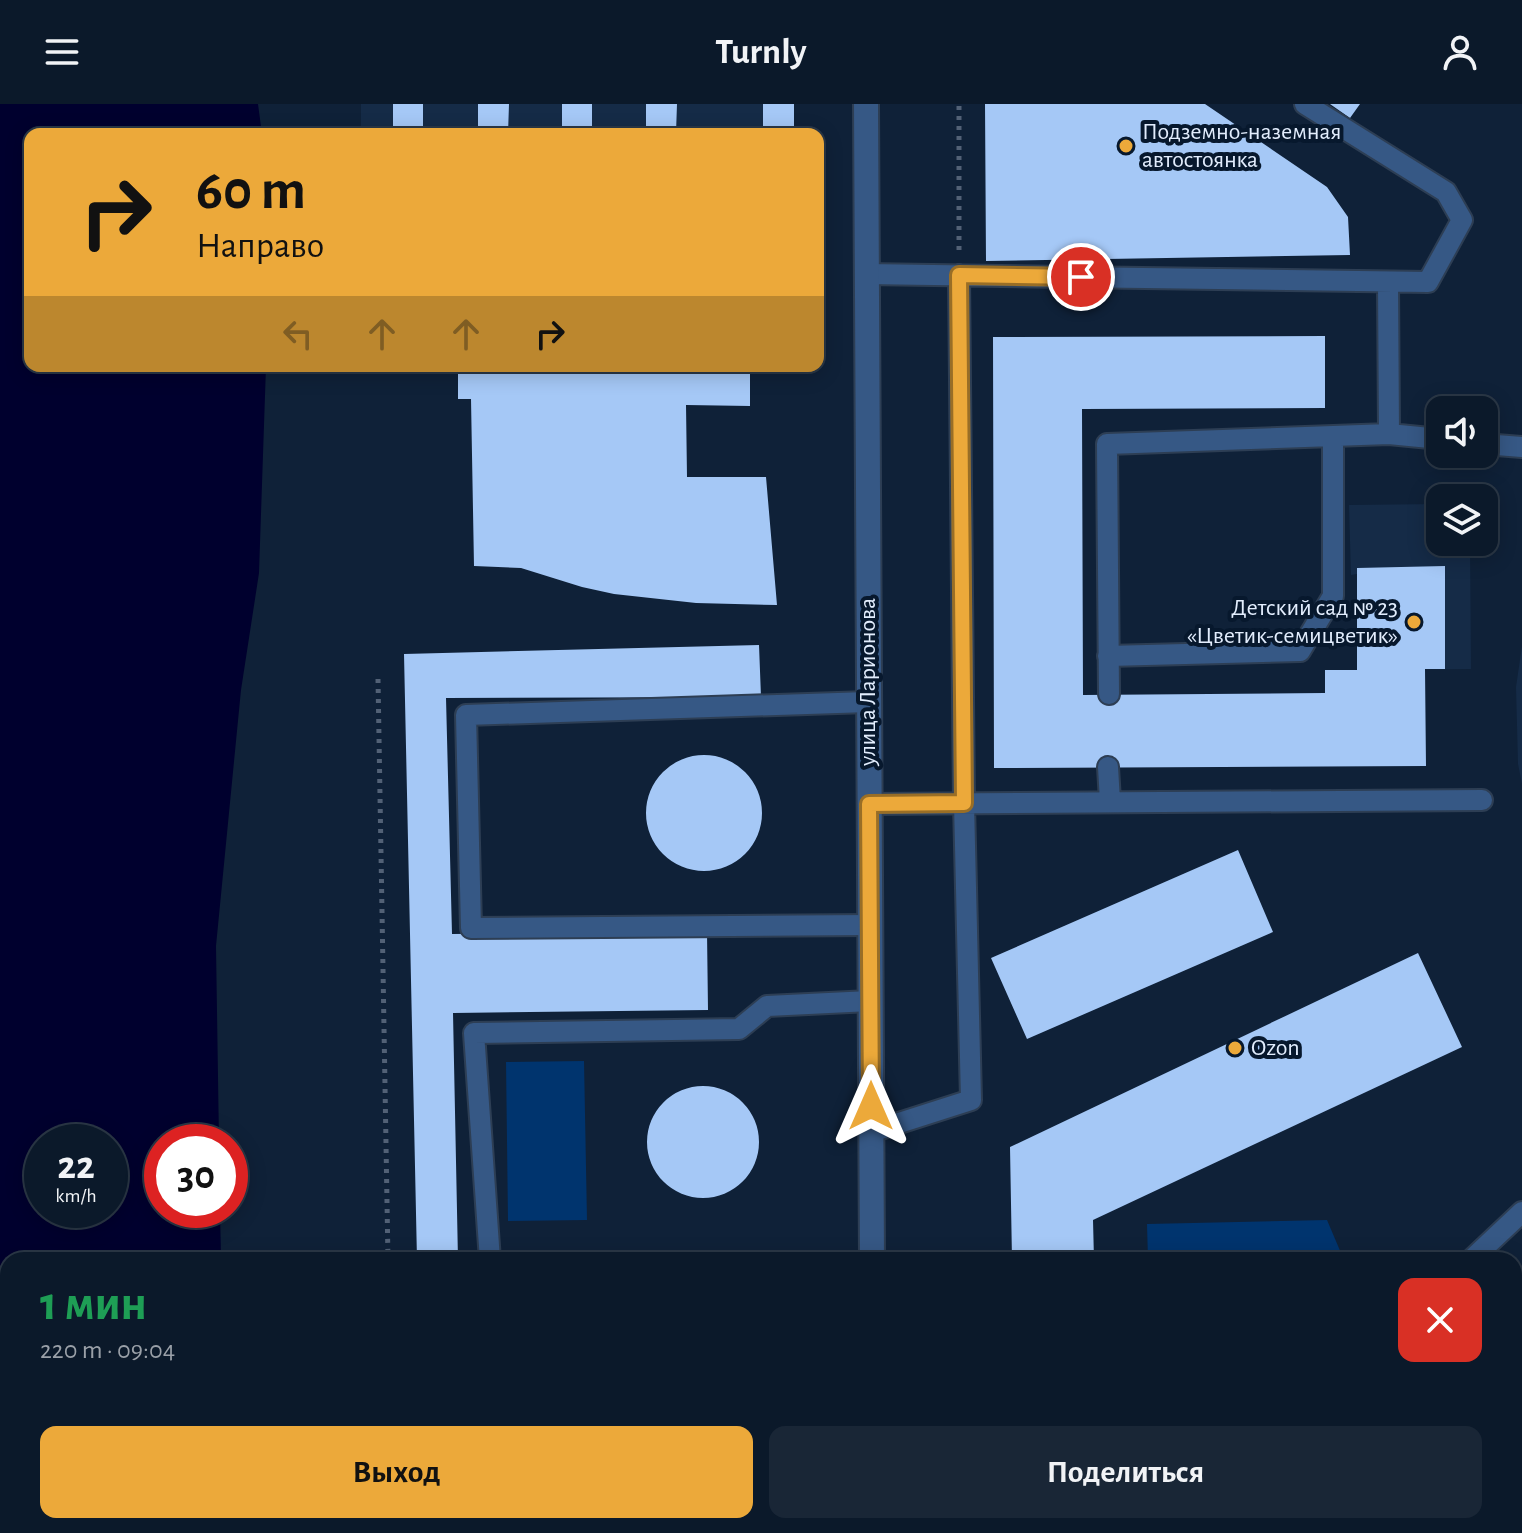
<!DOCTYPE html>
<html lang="ru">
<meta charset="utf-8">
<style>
body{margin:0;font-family:"Alegreya Sans",sans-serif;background:#192636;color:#f1f3f6;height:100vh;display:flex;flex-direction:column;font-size:30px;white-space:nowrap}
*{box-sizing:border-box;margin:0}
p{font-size:26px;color:#9aa0a8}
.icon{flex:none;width:44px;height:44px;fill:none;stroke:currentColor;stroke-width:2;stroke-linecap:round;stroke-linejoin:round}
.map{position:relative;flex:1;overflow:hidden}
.details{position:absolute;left:0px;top:1148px;width:1522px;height:282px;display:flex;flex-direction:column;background:#0b192a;border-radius:24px 24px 0 0;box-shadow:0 4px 20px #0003,0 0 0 2px #2b3847}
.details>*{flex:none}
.guide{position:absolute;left:24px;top:24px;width:800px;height:244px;border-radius:16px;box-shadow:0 4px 20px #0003,0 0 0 2px #2b3847;background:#eca93a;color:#111;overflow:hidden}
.controls{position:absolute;left:1426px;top:292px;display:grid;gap:16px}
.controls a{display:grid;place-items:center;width:72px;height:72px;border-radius:16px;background:#0b192a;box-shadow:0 4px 20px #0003,0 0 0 2px #2b3847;font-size:40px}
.speed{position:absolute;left:24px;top:1020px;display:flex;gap:16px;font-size:40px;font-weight:700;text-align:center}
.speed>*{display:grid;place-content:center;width:104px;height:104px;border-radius:50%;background:#0b192a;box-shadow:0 4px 20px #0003,0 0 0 2px #2b3847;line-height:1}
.speed small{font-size:20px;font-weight:400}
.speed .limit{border:12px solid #d22;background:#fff;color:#111}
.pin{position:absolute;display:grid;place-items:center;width:68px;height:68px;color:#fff;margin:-34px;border:4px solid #fff;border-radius:50%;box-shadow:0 2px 8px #0007}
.me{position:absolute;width:88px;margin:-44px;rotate:0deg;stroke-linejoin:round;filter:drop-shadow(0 0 6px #0008)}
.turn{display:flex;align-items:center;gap:28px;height:168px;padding:0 40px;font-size:36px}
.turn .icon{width:104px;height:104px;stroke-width:2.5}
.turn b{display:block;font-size:56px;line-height:68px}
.lanes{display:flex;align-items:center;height:76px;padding:0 40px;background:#0003;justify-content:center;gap:40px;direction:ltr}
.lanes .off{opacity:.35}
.round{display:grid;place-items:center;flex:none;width:84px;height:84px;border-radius:16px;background:#192636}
.overview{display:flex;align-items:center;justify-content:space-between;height:136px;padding:0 40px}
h1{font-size:48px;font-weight:600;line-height:60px;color:#1e9e55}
.primary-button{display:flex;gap:16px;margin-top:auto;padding:16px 40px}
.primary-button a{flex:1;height:92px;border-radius:16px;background:#eca93a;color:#111;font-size:32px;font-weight:600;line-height:92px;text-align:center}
.primary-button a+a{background:#192636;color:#f1f3f6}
header{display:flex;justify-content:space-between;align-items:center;height:104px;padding:0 40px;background:#0b192a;font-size:36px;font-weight:600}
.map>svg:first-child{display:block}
.built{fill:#152b47}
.green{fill:#00346e}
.water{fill:#00002e;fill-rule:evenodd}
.building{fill:#a5c8f6}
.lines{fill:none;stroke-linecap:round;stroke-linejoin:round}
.lane-casing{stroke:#2d3e54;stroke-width:24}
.street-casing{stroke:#2d3e54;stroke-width:28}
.path{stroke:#526176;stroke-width:5;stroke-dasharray:4 6;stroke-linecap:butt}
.lane{stroke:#365885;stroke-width:20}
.street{stroke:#365885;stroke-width:24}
.route-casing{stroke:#996e26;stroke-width:20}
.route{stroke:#eca93a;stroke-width:14}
.poi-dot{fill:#eca93a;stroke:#07182d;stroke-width:3}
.labels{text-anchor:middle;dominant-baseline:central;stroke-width:8;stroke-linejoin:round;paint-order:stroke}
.poi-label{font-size:24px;fill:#e2edfd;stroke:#07182d;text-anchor:start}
.street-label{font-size:24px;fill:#e2edfd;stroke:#07182d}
</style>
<header><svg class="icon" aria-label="menu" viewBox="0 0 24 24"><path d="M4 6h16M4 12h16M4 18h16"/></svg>Turnly<svg class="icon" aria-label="person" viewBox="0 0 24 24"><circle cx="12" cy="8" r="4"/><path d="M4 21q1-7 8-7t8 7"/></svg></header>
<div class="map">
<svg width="1522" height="1429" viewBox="0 0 1522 1429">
<rect width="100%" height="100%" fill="#0f2138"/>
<!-- built -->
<path class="built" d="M361,0h432l1,30h-433z
M1440,400v38h30l1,127 -114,1v-96l-6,1 -2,-70z
M1522,542v138l-4,-20 -2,-77z"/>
<!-- green -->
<path class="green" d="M584,957l3,159 -79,1 -2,-159z
M1327,1116l17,40h-196l-1,-36z"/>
<!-- water -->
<path class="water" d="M0,0h258l4,30h-232v232h236l-7,207 -18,117 -25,256 3,196h-57v68h58l1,50h-213v266h229l1,7h-238zM42,1038h68v68h-68z"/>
<!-- building -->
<path class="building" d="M393,0h30v30h-30z
M478,0h31l-1,30h-30z
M562,0h30v30h-30z
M646,0h31l-1,29h-30z
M763,0h31v28h-31z
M985,0h220l122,83 21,30 2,38 -364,6z
M1330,0h30l-10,14z
M1325,232v72l-243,1 1,286 242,-2v-23h32v-102l88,-2v103h-20l1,97 -432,2 -1,-431z
M458,262h292v40l-64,-1 1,72h79l11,128 -81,-2 -82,-9 -32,-7 -61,-19 -47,-2 -3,-167h-13z
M759,541l2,52 -315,1 6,236 255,-2 1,78 -255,3 5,247h-41l-13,-606z
M646 709a58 58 0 1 1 116 0a58 58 0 1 1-116 0Z
M1238,746l35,82 -246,107 -36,-81z
M1418,849l44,94 -369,173 1,40h-82l-2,-113z
M647 1038a56 56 0 1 1 112 0a56 56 0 1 1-112 0Z
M1514,1209l8,8v98l-8,9z
M420,1422h44v7h-44z
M655,1422h100l-5,7h-90z
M1422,1422h72l1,7h-73z"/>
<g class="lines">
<defs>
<path id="lane" d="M865,170l563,8 34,-62 -16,-28 -141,-88
M1388,178l1,152 51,5
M1484,340l38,3
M1108,552l192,-5 33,-55v-159
M1109,590l-2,-250 282,-10
M868,598l-402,13 5,213 399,-3
M1108,663l2,34
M869,700l613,-4
M871,1028l100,-32 -7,-297 -5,-528
M490,1156l-16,-227 265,-4 28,-23 103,-5
M1471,1156l51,-48
M488,1422v7"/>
<path id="street" d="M866,0l6,1156
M874,1422v7"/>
</defs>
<!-- lane casing -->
<use href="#lane" class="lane-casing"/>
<!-- street casing -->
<use href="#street" class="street-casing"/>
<!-- path -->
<path class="path" d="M959,146v-146
M378,575l10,581
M393,1422v7
M591,1422v7"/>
<!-- lane -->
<use href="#lane" class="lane"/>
<!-- street -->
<use href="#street" class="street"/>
</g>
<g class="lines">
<defs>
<path id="route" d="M871,1002l-2,-302 95,-1 -5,-528 122,2"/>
</defs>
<!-- route casing -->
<use href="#route" class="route-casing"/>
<!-- route -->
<use href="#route" class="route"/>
</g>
<!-- markers -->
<g class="poi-dot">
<circle cx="1126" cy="42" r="8"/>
<circle cx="1414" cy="518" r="8"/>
<circle cx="1235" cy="944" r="8"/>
</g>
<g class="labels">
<!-- poi labels -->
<g class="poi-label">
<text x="1142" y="28">Подземно-наземная<tspan x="1142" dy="28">автостоянка</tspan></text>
<text x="1398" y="504" text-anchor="end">Детский сад № 23<tspan x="1398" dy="28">«Цветик-семицветик»</tspan></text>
<text x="1251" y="944">Ozon</text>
</g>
<!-- street labels -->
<g class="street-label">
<text transform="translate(868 578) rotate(-90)">улица Ларионова</text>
</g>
</g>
</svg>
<div class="controls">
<a><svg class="icon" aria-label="sound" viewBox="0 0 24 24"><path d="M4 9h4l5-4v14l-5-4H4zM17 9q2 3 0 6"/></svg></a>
<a><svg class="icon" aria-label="layers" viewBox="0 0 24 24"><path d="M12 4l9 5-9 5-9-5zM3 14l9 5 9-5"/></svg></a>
</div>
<div class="speed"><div>22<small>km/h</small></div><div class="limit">30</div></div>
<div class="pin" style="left:1081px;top:173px;background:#d93025"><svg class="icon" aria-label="arrive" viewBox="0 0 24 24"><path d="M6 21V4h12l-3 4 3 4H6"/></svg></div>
<svg class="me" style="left:871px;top:1002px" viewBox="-20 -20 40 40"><path d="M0-17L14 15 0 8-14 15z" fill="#eca93a" stroke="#fff" stroke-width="4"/></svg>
<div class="guide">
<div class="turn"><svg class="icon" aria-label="right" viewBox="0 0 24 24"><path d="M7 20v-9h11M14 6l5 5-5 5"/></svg><div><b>60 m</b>Направо</div></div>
<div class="lanes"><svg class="icon off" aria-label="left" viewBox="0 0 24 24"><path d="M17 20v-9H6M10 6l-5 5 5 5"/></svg><svg class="icon off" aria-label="ahead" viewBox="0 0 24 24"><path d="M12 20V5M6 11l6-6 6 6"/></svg><svg class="icon off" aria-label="ahead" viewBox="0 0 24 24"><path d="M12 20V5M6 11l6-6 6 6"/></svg><svg class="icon" aria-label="right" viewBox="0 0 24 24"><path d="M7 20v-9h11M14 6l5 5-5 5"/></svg></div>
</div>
<section class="details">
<div class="overview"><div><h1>1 мин</h1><p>220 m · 09:04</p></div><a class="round" style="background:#d93025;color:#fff"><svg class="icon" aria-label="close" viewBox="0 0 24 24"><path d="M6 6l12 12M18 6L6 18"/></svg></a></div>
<div class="primary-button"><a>Выход</a><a>Поделиться</a></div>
</section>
</div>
